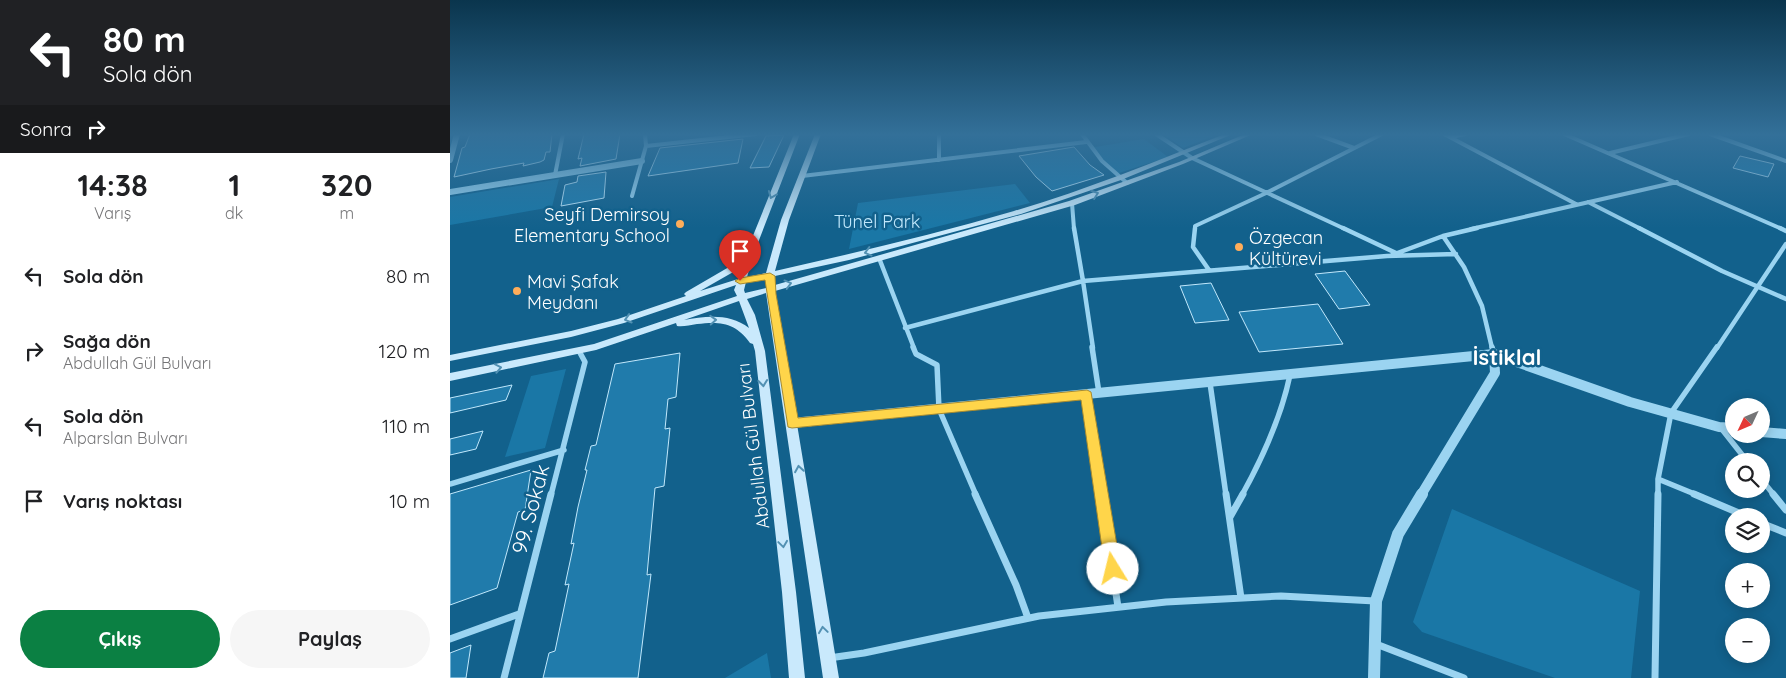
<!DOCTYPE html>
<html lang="tr">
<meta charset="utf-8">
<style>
body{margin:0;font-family:Quicksand,sans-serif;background:#f6f6f6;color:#202124;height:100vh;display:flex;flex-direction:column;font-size:19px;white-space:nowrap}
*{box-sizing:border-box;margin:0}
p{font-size:16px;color:#757577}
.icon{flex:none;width:28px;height:28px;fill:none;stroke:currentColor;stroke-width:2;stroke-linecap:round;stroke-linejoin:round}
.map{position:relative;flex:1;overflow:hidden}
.details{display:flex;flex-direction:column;background:#fff;width:450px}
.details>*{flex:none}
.banner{background:#202124;color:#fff;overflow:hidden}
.needle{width:32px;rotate:226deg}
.fabs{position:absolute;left:1275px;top:398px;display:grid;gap:10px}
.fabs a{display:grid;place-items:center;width:45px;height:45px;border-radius:50%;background:#fff;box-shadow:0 2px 12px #0003;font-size:25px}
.pin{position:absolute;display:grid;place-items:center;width:42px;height:42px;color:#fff;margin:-51px -21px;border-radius:50% 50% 50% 0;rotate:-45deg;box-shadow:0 0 5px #0007}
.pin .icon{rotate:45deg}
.me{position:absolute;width:55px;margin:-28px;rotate:351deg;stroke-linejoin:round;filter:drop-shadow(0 0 4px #0008)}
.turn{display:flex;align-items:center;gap:18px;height:105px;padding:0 20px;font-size:22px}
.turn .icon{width:65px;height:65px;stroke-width:2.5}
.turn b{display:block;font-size:35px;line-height:42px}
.then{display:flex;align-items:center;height:48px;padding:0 20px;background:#0003;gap:10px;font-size:19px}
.eta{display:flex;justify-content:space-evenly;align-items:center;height:85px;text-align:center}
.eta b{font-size:30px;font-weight:700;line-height:35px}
.button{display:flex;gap:10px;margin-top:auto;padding:10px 20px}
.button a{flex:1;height:58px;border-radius:30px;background:#0b8043;color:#fff;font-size:20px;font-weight:700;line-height:58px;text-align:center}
.button a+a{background:#f6f6f6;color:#202124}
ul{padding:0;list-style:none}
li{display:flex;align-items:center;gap:15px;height:75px;padding:0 20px}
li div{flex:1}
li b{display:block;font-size:19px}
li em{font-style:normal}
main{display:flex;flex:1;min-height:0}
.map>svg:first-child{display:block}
.green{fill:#1a77a6}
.building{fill:#207bab;stroke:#c1e8fc}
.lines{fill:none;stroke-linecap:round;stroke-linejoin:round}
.minor-far3{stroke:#9bd4f1;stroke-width:4}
.minor-far2{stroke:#9bd4f1;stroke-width:4.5}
.minor-far1{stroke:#9bd4f1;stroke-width:5.5}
.minor{stroke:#9bd4f1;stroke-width:7}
.tertiary-far2{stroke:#9bd4f1;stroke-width:6}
.tertiary-far1{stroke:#9bd4f1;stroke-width:10}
.tertiary{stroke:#9bd4f1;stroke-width:12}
.secondary{fill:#c9e9fc;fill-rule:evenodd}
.oneway{stroke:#5291b3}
.route{fill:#ffd54a;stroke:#a68a30}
.poi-dot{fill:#ffad5a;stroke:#12618c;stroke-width:2}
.labels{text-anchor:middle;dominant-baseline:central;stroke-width:5;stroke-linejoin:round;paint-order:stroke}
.poi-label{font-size:18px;fill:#fff;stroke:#12618c;text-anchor:start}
.park-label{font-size:18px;fill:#c1e8fc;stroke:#12618c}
.street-label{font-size:18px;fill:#fff;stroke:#12618c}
.near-street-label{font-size:21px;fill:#fff;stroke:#12618c}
.district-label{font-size:22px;font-weight:bold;fill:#fff;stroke:#12618c}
</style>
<main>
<section class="details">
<div class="banner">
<div class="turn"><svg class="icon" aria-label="left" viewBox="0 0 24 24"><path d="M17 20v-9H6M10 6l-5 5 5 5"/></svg><div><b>80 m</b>Sola dön</div></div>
<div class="then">Sonra<svg class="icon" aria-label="right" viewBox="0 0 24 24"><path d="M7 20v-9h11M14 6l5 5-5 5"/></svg></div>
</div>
<div class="eta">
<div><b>14:38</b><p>Varış</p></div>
<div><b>1</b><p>dk</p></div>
<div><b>320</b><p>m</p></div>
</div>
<ul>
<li><svg class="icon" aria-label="left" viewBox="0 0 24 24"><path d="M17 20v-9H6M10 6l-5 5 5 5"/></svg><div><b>Sola dön</b></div><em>80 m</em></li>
<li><svg class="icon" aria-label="right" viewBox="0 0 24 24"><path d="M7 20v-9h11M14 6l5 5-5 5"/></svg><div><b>Sağa dön</b><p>Abdullah Gül Bulvarı</p></div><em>120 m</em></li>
<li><svg class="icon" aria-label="left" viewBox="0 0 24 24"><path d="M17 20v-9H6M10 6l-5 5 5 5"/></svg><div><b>Sola dön</b><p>Alparslan Bulvarı</p></div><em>110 m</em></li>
<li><svg class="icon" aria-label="arrive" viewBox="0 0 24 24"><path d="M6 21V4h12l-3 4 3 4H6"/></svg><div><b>Varış noktası</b></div><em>10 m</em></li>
</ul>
<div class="button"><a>Çıkış</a><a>Paylaş</a></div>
</section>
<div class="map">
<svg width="1336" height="678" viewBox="0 0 1336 678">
<rect width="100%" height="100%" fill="#12618c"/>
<!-- green -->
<path class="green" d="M713,134h56l-36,14z
M694,139l24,18 -52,17 -27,-26z
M109,179l-7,28 -102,18v-28z
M565,184l15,19 -181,46 9,-46z
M116,369l-21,79 -40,9 26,-81z
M1002,509l188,82 -9,87h-76l-133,-46 -9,-10z
M317,653l4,25h-46z"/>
<!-- building -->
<path class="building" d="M20,134h82l-2,18h-4l-2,8 -4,2 -17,4 1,-3 -33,6 -37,8 8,-29 3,-1z
M134,134h36l-4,25 -36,7 2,-8 -4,1z
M334,135l-15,32 -19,1 16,-32z
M293,139l-5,24 -90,13 12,-28z
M624,147l16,18 14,10 -52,16 -16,-14 -17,-21z
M1290,156l34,8 -6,13 -35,-9z
M156,172l-2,26 -43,8 4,-21 12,-3 1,-6z
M895,271l25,34 -31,4 -24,-35z
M761,283l18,37 -34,3 -15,-37z
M868,304l25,40 -84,8 -20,-40z
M230,353l-4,44 -8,2 -3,30 5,-1 -6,58 -9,2 -8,87 4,-1 -13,104h-95l6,-25 6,-2 14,-67 -4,1 9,-42 -3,1 7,-37 9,-37h-2l6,-24 5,-1 19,-81z
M62,385l-6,15 -56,13v-15z
M33,431l-7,18 -26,6v-16z
M81,470l-6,40 -7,2 -21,76 -47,17v-111z
M21,645l-5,33h-16v-25z"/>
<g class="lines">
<!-- minor-far3 -->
<path class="minor-far3" d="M489,134v26
M632,134l20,27 25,22
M706,134l36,24 153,71
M866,134l38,14
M994,134l132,70
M1114,134l218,95
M1260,134l76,27
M1001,137l14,-3
M196,146l110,-12
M1160,153l79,-19
M105,175l8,-41
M352,176l284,-34
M182,196l14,-50 -1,-12
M1138,202l53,27
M622,203l2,26
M745,229v-3l69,-32 118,-60
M1021,229l206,-47"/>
<!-- minor-far2 -->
<path class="minor-far2" d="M624,228l9,53 304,-25 69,-2
M745,228l-2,19 16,23
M893,228l53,25
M1189,228l83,43 64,28
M1330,228l6,3
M993,236l21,31 18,39 10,42
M942,255l51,-19 34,-8
M429,258l35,90
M455,328l178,-47 10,67
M1267,348l69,-104"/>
<!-- minor-far1 -->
<path class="minor-far1" d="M463,347l3,7 21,11 2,44 37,86
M642,347l7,46
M1042,347l2,7
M760,383l16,112
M637,395l15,100
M1271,428l26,33
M1208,479l39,16
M1311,479l13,16
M0,484l114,-34
M101,495l34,-133 -6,-11
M792,495c21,-38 39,-77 48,-120
M1208,495v-16l13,-66 46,-66"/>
<!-- minor -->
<path class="minor" d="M525,494l41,91 12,33
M651,494l17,113
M776,494l15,104
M1244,494l52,22
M1323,494l13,16
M780,517l13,-23
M1311,523l25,10
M0,639l69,-25
M926,644l88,34
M379,658l35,-5 175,-37 127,-14 115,-6 94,5
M54,678l47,-184
M1205,678l3,-184"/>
<!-- tertiary-far2 -->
<path class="tertiary-far2" d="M0,160l7,-26
M0,192l192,-31"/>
<!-- tertiary-far1 -->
<path class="tertiary-far1" d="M342,423l702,-69 136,48 89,25 15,1
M1311,432l25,2
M971,495l74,-122 -1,-19"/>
<!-- tertiary -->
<path class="tertiary" d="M924,678l2,-77 22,-67 24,-40"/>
<!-- secondary -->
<path class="secondary" d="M344,134h6l-46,119 -7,24 19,-4 15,-53 34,-86h6l-32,86 -14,51c80,-18 160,-37 239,-60 72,-21 142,-50 211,-77h8l-112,46 -100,34 -172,46 -74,16v9l294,-84 110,-39 66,-28h8l-70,30 -108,41 -300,86 64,387h-16l-57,-385 -19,6 8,16 10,36 31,241 9,86h-16l-7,-86 -27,-241 -2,-7 -3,-1c-14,-20 -29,-22 -53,-19 -7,1 -14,3 -20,2l-1,-3 -80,27 -146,31v-8l144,-29 143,-48 -3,-6 2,-5 -112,38 -53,14 -121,24v-6l121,-24 47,-12 68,-23 -2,-2 2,-2 43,-25 17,-14zM292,264l-4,15 -38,12 35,-20zM316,278v10l-21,5 -1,-3 2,-8zM289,301l10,27c-19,-15 -43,-12 -65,-8z"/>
</g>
<!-- one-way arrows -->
<defs><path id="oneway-chevron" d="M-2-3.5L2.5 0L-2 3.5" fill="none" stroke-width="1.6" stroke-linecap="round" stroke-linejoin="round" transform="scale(1.25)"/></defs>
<g class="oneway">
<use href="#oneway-chevron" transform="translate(645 194) rotate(-20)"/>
<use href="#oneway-chevron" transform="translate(322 195) rotate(112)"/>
<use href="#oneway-chevron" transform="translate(418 252) rotate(165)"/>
<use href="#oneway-chevron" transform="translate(338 284) rotate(-15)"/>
<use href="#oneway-chevron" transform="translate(178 319) rotate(163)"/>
<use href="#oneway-chevron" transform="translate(263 320) rotate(-3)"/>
<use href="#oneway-chevron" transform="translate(48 368) rotate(-11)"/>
<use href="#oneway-chevron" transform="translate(313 383) rotate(84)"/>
<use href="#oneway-chevron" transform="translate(349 469) rotate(-99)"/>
<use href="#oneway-chevron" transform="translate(333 544) rotate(82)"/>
<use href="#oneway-chevron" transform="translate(373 630) rotate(-98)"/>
</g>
<!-- sky -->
<linearGradient id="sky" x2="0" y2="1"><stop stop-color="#0a354d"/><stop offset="0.59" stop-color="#337099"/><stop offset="1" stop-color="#337099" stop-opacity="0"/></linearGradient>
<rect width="1336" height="228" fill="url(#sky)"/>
<!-- route -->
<path class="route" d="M320,273l5,3 1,18 22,124 289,-28 4,2 30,177 -3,4 -5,2 -6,-2 -2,-4 -24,-169 -289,28 -4,-1 -23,-147 -25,4 -5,-3 5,-3z"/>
<!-- markers -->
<g class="poi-dot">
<circle cx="230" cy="224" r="5"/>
<circle cx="789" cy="247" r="5"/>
<circle cx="67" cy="291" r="5"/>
</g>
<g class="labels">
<!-- poi labels -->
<g class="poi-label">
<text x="220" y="214" text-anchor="end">Seyfi Demirsoy<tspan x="220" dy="21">Elementary School</tspan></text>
<text x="799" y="237">Özgecan<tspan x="799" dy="21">Kültürevi</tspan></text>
<text x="77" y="281">Mavi Şafak<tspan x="77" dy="21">Meydanı</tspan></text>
</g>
<!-- park labels -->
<g class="park-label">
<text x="427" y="221">Tünel Park</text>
</g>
<!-- street labels -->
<g class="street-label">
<text transform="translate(303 446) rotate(-97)">Abdullah Gül Bulvarı</text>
</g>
<!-- near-street labels -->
<g class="near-street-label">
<text transform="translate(80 509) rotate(-75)">99. Sokak</text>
</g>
<!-- district labels -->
<g class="district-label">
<text x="1057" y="357">İstiklal</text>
</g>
</g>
</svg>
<div class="fabs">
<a><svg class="needle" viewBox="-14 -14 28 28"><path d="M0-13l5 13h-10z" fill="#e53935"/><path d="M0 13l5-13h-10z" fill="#757577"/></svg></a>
<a><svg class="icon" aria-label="search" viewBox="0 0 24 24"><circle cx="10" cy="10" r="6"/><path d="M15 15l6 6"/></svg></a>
<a><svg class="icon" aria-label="layers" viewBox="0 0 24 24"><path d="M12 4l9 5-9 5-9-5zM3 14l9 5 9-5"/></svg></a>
<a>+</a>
<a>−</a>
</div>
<div class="pin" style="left:290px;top:281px;background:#d93025"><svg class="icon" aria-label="arrive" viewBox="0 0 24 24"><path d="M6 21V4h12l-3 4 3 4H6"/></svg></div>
<svg class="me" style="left:663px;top:569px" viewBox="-20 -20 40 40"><circle r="19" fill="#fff"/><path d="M0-13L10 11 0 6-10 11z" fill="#ffd54a"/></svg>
</div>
</main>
